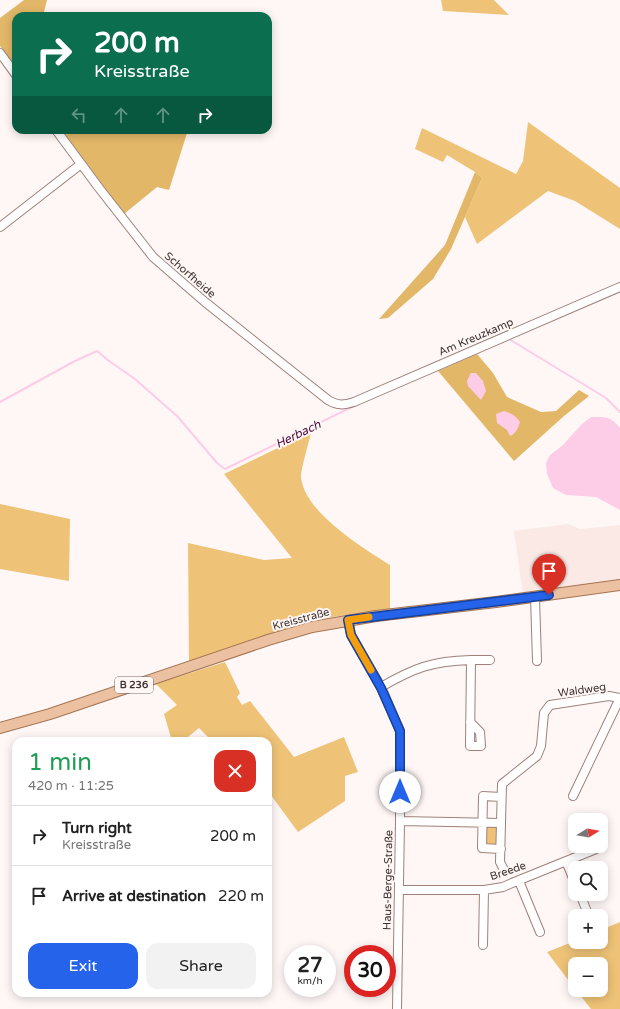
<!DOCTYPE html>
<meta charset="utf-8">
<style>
body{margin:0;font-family:"Varela Round",sans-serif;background:#f2f2f2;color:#222;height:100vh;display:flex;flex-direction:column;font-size:15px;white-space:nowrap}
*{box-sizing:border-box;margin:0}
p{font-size:13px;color:#767676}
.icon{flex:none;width:22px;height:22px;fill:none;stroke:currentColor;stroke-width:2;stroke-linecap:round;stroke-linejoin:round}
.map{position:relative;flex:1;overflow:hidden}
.panel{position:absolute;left:12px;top:737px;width:260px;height:260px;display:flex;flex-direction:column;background:#fff;border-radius:12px;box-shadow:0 2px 10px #0003}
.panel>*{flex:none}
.hud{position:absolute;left:12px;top:12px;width:260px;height:122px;border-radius:12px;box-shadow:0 2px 10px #0003;background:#0b6e4f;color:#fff;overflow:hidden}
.needle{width:26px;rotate:79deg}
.controls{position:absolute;left:568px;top:813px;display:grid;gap:8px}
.controls a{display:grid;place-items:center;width:40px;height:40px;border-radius:8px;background:#fff;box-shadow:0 2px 10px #0003;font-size:20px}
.speed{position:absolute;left:284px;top:945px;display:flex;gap:8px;font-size:20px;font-weight:700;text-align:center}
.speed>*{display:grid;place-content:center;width:52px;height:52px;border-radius:50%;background:#fff;box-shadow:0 2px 10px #0003;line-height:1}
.speed small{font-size:10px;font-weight:400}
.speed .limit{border:6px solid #d22;background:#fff;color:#111}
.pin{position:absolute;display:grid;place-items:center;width:34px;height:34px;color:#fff;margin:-41px -17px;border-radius:50% 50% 50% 0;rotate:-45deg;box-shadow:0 0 4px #0007}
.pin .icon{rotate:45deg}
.me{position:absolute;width:44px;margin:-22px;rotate:0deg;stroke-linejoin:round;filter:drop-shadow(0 0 3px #0008)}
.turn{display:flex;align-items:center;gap:14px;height:84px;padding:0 16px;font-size:18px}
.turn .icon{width:52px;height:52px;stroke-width:2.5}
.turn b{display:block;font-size:28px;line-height:34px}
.lanes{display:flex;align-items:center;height:38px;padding:0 16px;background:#0003;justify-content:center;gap:20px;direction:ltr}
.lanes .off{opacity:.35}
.round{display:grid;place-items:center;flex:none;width:42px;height:42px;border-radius:12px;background:#f2f2f2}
.summary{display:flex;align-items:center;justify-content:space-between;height:68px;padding:0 16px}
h1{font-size:24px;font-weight:600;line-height:30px;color:#1e9e55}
.action{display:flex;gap:8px;margin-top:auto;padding:8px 16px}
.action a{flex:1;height:46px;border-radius:12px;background:#2563eb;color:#fff;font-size:16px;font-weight:600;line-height:46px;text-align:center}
.action a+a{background:#f2f2f2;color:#222}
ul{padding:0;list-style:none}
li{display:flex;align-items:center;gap:12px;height:60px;padding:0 16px;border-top:1px solid #e0e0e0}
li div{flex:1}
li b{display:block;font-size:15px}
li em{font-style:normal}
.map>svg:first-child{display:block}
.built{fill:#fae9e5}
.green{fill:#eec377}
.forest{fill:#e3b768}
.water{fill:#fdcce7}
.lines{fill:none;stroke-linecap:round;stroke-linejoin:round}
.stream{stroke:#fdcce7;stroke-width:2}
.minor-casing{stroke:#9f817a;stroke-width:10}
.major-casing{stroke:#a67451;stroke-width:12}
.minor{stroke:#fff;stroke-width:8}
.major{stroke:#ebc1a2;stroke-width:10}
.route-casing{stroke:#184099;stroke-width:10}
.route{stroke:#2563eb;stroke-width:7}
.slow{stroke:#f59e0b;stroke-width:7}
.labels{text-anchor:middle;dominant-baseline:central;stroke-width:4;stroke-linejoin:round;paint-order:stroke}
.shield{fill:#fef7f6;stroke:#786d6b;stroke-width:1}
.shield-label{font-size:10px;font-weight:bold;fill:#3f322f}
.street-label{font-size:11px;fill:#3f322f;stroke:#fef7f6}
.water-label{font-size:12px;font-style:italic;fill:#4c0637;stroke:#fef7f6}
</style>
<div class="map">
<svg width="620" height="1009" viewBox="0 0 620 1009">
<rect width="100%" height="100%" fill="#fef7f6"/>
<!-- built -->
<path class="built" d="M568,524l12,5 40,-4v56l-97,13 -9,-63z"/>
<!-- green -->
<path class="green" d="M441,0h53l15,15 -66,-4z
M528,122l92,66v41l-45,-28 -27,-10 -71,53 -12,-27 17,-39 -7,-6 -28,-17 -4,7 -28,-13 7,-21 94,46 7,-13z
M311,432c-2,10 -10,37 -10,45 3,35 62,71 89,88v44l-80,11 -121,44 -1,-121 76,17 28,-2 -68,-84z
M0,504l70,15 -1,62 -69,-12z
M225,662l15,31 -3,4 5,8 8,-4 44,56 50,-20 14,35 -13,4v25l-47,31 -30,-41v-50h-56l-13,-13 -16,13h-11l-8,-27 13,-9 -21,-21z
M486,825l12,2v18l-2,1 -11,-1z
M620,922v87h-29l-15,-19h25v-26h-26v25l-28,-37 28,-11v1h26v-12z"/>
<!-- forest -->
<path class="forest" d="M24,0h23l-4,16h-27v51l-16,-21v-28z
M62,130h126l-19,60 -12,-3 -33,27z
M475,172l7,6 -31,71 -18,30 -45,39 -9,1 66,-74z
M477,354l16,19 14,24 34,15 15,-1 23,-21 10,6 -25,20 -50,45 -76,-90z"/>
<!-- water -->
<path class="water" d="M471,373h5l7,8 3,10 -5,9 -13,-14 -1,-5z
M504,411c7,2 12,5 16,11 -2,6 -4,12 -10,14l-3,-6 -10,-7 -1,-9z
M591,417c16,0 19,-1 29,11v82l-24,-13 -30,-2 -13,-7 -6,-14 -1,-11 4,-8 12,-9 20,-22z"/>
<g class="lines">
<!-- stream -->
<path class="stream" d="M509,339l97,59 14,14
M0,402l73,-40 24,-11 12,10 26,18 43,38 39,46 8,6 131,-64"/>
<defs>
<path id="minor" d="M0,53l16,22
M56,130l43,58 54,69 52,45 123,98c10,6 16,5 26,2l266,-115
M0,227l81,-63
M535,597l2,64
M348,620l3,15 30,52 19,44v90l-3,188
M471,660h19
M381,687c33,-19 51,-26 90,-27l-1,86h11l-1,-14 -10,-10
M573,796l47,-98
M400,821l100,2
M501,849l-19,-1 1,-52 18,1
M566,861l9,22
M503,868l-3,-6 2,-78 35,-28 4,-10 3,-33 6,-8 59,-9 11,2
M519,881l21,51
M399,890h85l19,-3 9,-4 84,-34
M580,894l8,20
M483,945l1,-55"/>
<path id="major" d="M0,728l50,-14 218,-74 44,-13 64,-11 120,-14 124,-17"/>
</defs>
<!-- minor casing -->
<use href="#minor" class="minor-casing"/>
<!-- major casing -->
<use href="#major" class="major-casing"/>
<!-- minor -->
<use href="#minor" class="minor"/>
<!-- major -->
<use href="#major" class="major"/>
</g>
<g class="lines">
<defs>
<path id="route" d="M400,792v-61l-19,-43 -30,-53 -3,-15 201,-25"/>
</defs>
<!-- route casing -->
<use href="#route" class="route-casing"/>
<!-- route -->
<use href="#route" class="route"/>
<!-- slow -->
<path class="slow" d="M369,617l-21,3 3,15 20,35"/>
</g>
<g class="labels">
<!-- shield labels -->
<rect class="shield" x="115" y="677" width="38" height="16" rx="3"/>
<g class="shield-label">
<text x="134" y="685">B 236</text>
</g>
<!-- street labels -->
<g class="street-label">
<text transform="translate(190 275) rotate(41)">Schorfheide</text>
<text transform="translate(476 337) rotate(-23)">Am Kreuzkamp</text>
<text transform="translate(301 619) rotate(-15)">Kreisstraße</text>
<text transform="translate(582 690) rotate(-8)">Waldweg</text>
<text transform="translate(508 871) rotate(-19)">Breede</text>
<text transform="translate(388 880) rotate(-89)">Haus-Berge-Straße</text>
</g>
<!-- water labels -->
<g class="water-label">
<text transform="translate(298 434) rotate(-26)">Herbach</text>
</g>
</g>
</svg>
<div class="controls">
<a><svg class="needle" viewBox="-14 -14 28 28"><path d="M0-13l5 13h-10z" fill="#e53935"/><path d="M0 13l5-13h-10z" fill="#767676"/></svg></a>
<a><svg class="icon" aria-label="search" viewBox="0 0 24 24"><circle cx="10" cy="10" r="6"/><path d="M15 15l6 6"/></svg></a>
<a>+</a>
<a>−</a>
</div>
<div class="speed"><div>27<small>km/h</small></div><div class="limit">30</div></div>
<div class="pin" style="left:549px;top:595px;background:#d93025"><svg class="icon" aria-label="arrive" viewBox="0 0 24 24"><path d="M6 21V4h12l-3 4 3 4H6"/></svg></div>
<svg class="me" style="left:400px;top:792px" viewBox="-20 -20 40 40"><circle r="19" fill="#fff"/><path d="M0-13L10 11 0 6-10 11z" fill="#2563eb"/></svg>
<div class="hud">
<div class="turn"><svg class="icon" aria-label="right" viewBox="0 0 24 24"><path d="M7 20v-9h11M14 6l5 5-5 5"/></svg><div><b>200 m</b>Kreisstraße</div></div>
<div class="lanes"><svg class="icon off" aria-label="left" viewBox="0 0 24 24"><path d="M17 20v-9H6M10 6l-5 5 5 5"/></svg><svg class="icon off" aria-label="ahead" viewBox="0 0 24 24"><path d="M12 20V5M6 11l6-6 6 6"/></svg><svg class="icon off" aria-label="ahead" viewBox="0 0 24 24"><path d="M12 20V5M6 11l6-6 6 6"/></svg><svg class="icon" aria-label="right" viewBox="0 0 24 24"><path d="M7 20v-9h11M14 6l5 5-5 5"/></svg></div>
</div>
<section class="panel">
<div class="summary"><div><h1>1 min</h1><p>420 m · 11:25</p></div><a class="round" style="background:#d93025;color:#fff"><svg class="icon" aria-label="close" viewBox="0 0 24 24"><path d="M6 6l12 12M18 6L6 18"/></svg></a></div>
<ul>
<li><svg class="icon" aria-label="right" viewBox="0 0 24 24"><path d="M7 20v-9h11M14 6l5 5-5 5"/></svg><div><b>Turn right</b><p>Kreisstraße</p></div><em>200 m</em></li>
<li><svg class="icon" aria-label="arrive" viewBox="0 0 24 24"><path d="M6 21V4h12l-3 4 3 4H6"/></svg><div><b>Arrive at destination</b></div><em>220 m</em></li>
</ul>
<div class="action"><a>Exit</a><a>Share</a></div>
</section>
</div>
